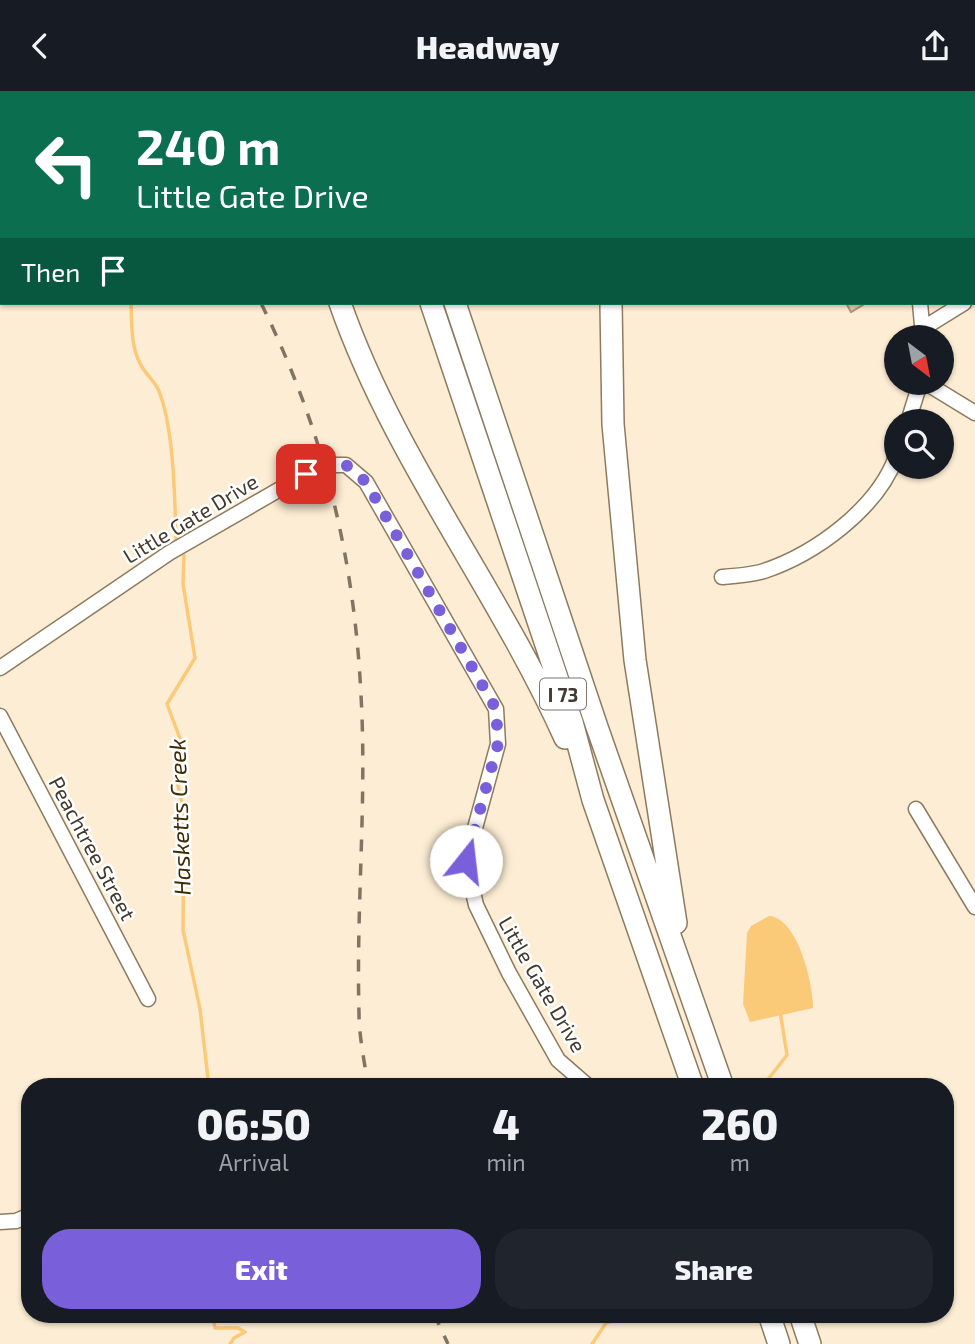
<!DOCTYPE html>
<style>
body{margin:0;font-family:"Exo 2",sans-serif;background:#20242c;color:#f1f3f6;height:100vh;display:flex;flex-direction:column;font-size:26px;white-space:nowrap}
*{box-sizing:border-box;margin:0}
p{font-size:23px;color:#9ea1a6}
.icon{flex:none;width:38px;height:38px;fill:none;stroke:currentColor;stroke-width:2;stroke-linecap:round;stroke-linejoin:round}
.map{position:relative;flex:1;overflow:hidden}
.panel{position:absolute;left:21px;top:987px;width:933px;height:245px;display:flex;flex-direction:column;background:#171b24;border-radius:28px;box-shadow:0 2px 5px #0004}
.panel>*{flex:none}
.banner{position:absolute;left:0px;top:0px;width:976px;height:214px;box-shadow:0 2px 5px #0004;background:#0b6e4f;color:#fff;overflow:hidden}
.needle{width:46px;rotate:148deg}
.fabs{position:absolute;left:884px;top:234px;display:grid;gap:14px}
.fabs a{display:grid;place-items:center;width:70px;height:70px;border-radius:50%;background:#171b24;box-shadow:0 2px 5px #0004;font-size:35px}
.pin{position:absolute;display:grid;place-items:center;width:60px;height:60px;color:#fff;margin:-30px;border-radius:14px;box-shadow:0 4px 10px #0006}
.me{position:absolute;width:77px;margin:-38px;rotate:16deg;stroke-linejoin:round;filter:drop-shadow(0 0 5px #0008)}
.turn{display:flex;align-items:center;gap:24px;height:147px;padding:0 21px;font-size:32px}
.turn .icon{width:91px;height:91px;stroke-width:2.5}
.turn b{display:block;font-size:49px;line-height:60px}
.then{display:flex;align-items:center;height:66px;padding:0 21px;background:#0003;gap:14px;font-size:26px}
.eta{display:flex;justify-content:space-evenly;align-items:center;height:119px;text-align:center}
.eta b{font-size:42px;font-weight:800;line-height:49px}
.action{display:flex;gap:14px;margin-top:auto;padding:14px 21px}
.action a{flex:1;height:80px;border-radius:28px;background:#7960da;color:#fff;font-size:28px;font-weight:800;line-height:80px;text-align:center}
.action a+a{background:#20242c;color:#f1f3f6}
header{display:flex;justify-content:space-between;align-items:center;height:91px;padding:0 21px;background:#171b24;font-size:32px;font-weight:800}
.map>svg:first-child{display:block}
.water{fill:#fbca79}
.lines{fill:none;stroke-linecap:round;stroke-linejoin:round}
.stream{stroke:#fbca79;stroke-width:3.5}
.building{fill:#e6d2b4;stroke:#ab997b;stroke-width:2}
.minor-casing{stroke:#8d7b5f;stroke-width:17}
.major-casing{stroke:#8d7b5f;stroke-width:20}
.highway-casing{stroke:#8d7b5f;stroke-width:24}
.minor{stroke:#fff;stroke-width:14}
.major{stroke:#fff;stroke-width:18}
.highway{stroke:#fff;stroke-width:21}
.rail{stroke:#807565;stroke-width:3.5;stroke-dasharray:12 12;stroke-linecap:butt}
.route{stroke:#7960da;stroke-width:12;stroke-dasharray:0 21.6}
.labels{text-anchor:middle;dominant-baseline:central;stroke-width:5;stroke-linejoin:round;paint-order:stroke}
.shield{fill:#fff;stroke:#7b756d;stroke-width:2}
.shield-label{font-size:19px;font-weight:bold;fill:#423a2e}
.street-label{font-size:21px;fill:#423a2e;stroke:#fff}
.water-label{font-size:23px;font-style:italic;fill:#3e2b06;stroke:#fff}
</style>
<header><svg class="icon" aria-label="back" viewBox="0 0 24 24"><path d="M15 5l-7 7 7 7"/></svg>Headway<svg class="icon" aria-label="share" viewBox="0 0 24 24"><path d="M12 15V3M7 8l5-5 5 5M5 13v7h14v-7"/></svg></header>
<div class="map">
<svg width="975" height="1253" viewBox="0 0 975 1253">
<rect width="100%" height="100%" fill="#fdedd4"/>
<!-- water -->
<path class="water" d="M769,825c29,2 44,68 44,92l-63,14 -7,-18 4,-71 4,-7z"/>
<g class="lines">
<!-- stream -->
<path class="stream" d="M72,0l2,2
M131,212c1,21 -1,44 11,64 4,7 12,14 16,22 16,36 17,112 18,152
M184,464l-1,29 12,74 -28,46 14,37 -7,27 10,44 -1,118 17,79 9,78
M762,996l25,-32 -7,-44
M222,1223l-8,8 1,6h23l7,4 -11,6 -4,6
M592,1253l14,-21 27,-9"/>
</g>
<!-- building -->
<path class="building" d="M846,212h20l-15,9z"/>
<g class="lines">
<defs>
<path id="minor" d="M704,0l1,2
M920,212l3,33
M922,238l42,-26
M926,292l49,30
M908,331l12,-39
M722,486c14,-1 29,-2 42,-6 51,-17 113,-62 132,-114
M0,577l169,-115 137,-79 20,-9h20l20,17 130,227 2,35 -32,117 10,44 33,68 49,87 31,27
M0,625l148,283
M916,718l59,98
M0,1131l16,-1 14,-6"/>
<path id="major" d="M0,60h2"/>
<path id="highway" d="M276,0v2
M349,0l1,2
M373,0v2
M483,0l1,2
M340,212c54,155 158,286 225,435
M431,212l141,419 21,78 100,287
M455,212l142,424 126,360
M611,212l2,121 22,236 41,263
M769,1223l10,30
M800,1223l10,30"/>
</defs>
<!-- minor casing -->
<use href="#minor" class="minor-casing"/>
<!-- major casing -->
<use href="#major" class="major-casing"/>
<!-- highway casing -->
<use href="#highway" class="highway-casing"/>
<!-- minor -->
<use href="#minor" class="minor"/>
<!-- major -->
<use href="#major" class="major"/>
<!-- highway -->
<use href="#highway" class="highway"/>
<!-- rail -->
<path class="rail" d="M136,0l1,2
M261,212c62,126 93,251 100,392 6,106 -5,212 -2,318 0,25 6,50 9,74
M434,1223l14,30"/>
</g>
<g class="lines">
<!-- route -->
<path class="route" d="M306,383l20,-9h20l20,17 130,227 2,35 -32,117"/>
</g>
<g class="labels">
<!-- shield labels -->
<rect class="shield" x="540" y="587.5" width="46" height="31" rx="5"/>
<g class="shield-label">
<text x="563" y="603">I 73</text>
</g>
<!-- street labels -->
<g class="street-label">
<text transform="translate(190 427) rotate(-31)">Little Gate Drive</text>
<text transform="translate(93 757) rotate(62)">Peachtree Street</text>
<text transform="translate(543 893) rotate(60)">Little Gate Drive</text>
</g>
<!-- water labels -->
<g class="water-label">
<text transform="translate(179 726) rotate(-92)">Hasketts Creek</text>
</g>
</g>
</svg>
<div class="fabs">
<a><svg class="needle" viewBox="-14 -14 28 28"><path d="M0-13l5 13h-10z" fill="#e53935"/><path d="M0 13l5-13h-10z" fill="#9ea1a6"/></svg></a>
<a><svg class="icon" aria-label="search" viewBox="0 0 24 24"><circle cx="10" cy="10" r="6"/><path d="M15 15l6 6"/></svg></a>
</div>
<div class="pin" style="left:306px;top:383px;background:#d93025"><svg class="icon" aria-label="arrive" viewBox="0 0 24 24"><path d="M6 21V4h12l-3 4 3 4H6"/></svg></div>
<svg class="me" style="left:466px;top:770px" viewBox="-20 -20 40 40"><circle r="19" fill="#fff"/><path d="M0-13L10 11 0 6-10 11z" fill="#7960da"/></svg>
<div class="banner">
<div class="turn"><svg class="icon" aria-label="left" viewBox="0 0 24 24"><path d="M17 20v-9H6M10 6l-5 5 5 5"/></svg><div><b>240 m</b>Little Gate Drive</div></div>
<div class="then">Then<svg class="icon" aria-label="arrive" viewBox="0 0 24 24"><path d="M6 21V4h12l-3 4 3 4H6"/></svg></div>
</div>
<section class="panel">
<div class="eta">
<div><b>06:50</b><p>Arrival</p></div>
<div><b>4</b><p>min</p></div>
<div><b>260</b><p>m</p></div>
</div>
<div class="action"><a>Exit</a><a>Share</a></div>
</section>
</div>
